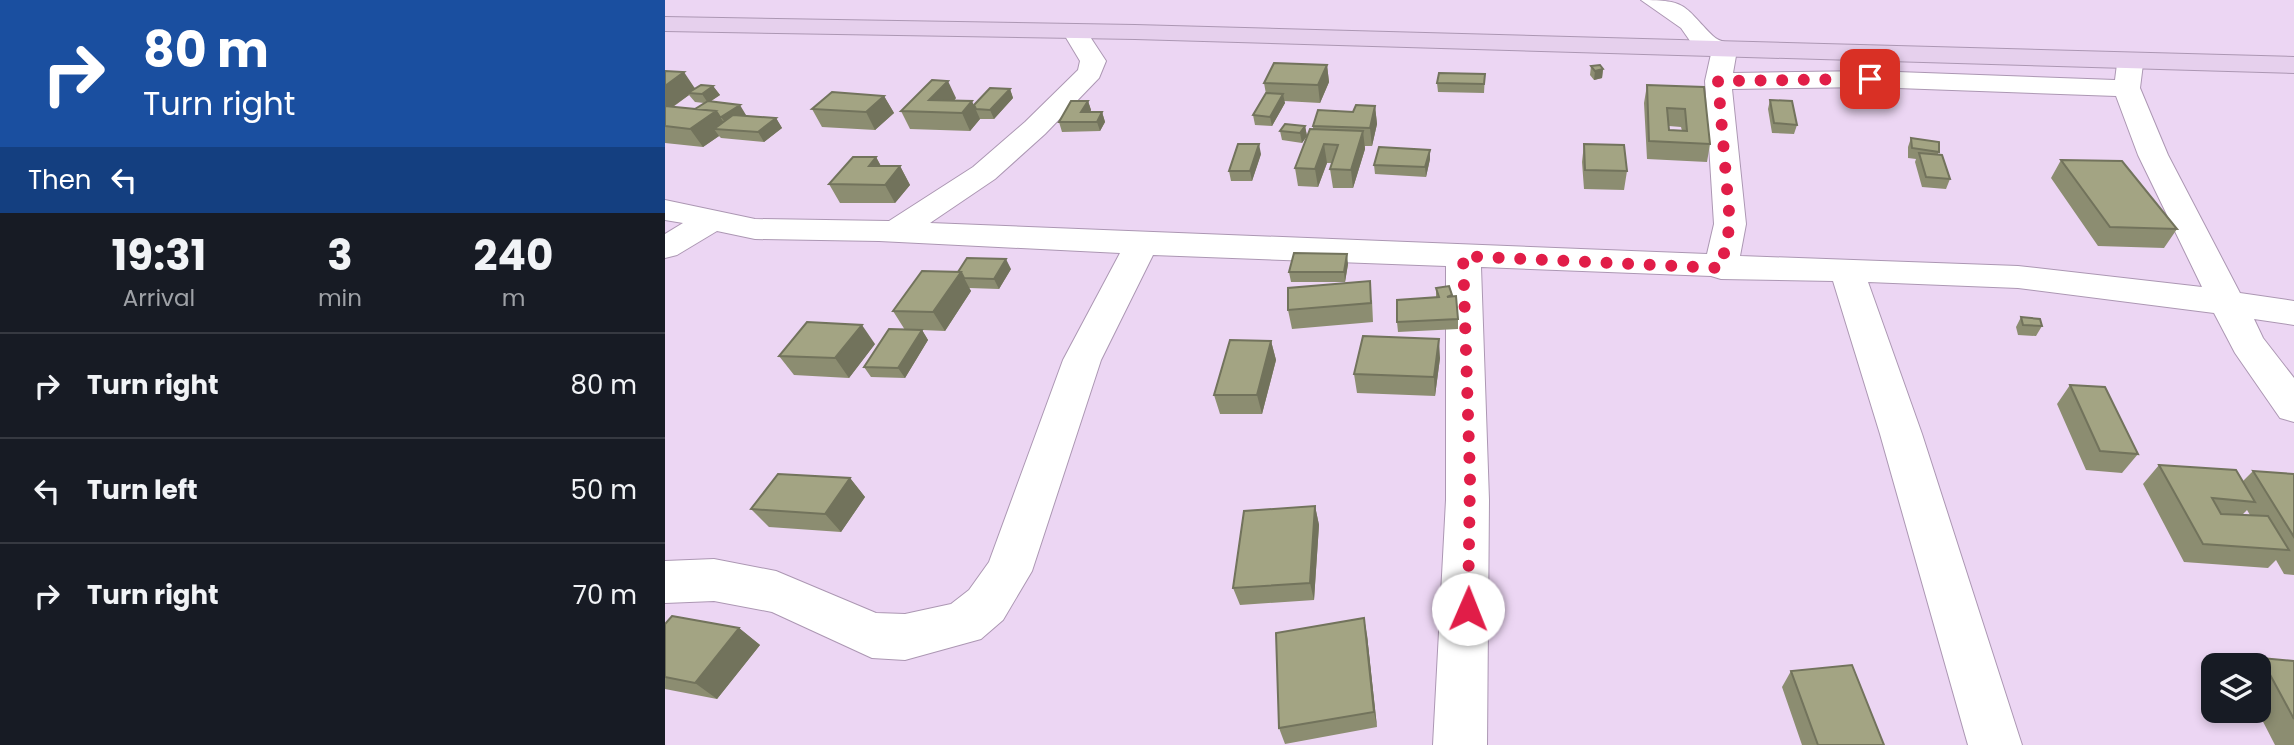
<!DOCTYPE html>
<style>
body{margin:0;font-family:Poppins,sans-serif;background:#242831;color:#f1f3f6;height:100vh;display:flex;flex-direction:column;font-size:26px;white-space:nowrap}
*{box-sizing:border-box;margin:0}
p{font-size:23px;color:#9ea1a6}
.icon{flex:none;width:38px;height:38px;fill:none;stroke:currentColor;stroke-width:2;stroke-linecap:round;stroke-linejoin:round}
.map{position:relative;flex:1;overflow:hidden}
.sheet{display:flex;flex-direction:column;background:#171b24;width:665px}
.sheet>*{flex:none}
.hud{background:#1a4fa0;color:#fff;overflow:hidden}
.tools{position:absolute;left:1536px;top:653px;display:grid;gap:14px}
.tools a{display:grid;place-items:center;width:70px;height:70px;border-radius:14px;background:#171b24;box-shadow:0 4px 10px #0003;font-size:35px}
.pin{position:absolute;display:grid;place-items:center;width:60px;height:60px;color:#fff;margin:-30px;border-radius:14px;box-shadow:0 4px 10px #0006}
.me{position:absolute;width:77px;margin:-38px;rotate:1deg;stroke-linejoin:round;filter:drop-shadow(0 0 5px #0008)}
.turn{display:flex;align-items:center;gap:24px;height:147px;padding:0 28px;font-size:32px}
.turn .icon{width:91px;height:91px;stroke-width:2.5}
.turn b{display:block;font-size:49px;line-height:60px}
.then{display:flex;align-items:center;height:66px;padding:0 28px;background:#0003;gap:14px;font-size:26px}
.eta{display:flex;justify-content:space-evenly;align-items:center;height:119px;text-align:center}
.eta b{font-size:42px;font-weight:700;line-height:49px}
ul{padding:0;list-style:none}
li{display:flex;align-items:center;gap:21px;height:105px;padding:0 28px;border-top:2px solid #363941}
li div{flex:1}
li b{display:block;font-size:26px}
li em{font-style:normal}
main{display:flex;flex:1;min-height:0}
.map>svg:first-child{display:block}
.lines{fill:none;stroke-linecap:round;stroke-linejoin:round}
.street-casing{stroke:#ac97b3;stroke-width:2}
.secondary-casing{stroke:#ac97b3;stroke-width:2}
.street{fill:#fff;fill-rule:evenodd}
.secondary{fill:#e6d0ed;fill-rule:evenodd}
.wall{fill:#8c8d71;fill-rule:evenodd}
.shaded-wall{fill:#72735c}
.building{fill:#a3a483;stroke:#72735c;stroke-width:2;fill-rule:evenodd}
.route{stroke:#e11d48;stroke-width:12;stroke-dasharray:0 21.6}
</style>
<main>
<section class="sheet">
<div class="hud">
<div class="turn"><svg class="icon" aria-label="right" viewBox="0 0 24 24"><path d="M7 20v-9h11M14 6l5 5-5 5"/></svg><div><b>80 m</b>Turn right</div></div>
<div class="then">Then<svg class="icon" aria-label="left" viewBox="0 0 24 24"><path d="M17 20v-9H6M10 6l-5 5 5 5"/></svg></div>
</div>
<div class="eta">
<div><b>19:31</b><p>Arrival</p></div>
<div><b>3</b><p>min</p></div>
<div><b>240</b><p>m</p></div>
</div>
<ul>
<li><svg class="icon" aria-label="right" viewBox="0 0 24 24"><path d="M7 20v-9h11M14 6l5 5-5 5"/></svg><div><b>Turn right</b></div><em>80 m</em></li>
<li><svg class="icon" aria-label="left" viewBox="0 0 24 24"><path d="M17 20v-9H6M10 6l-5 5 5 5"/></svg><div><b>Turn left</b></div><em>50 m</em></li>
<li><svg class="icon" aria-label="right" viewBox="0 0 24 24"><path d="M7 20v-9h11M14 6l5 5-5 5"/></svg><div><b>Turn right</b></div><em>70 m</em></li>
</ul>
</section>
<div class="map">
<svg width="1629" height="745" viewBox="0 0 1629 745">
<rect width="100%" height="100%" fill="#ecd6f3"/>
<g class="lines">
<defs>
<path id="street" d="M976,0c47,0 42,6 72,36 7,7 18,5 24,14l-4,23 137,-2 245,9 2,-16 4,-5 9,-3 9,3 4,5 -3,24 28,67 72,138 54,8v24l-40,-6 9,19 31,40v44l-14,-4 -45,-65 -21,-40 -196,-25 -150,-6 54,152 100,311h-54l-88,-311 -47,-153 -112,-2 -10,-3 -230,-9 8,233 -2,245h-54l13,-245v-234l-293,-11 -52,105 -69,211 -29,49 -22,19 -76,21 -33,-2 -100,-46 -58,-11 -49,2v-42l49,-2 62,12 100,42 29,1 46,-10 18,-14 20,-28 74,-202 57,-107 -241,-12 -124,-2 -38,-8 -40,24 -12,3v-24l18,-11 -18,-3v-20l90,19 134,2 84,-54 52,-45 53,-52 2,-9 -18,-30 3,-5 9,-2 9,2 23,35 -7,17 -54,56 -50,45 -65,44 777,31 7,-30 -9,-143 6,-27 -16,-6 -14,-20zM1205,87l246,9 22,59 64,132 -184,-21 -278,-10 6,-32 -14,-135z"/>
<path id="secondary" d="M0,17l470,8 1159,32v16l-1159,-34 -470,-8z"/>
</defs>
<!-- street casing -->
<use href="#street" class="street-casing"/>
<!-- secondary casing -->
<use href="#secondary" class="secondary-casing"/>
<!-- street -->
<use href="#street" class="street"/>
<!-- secondary -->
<use href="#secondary" class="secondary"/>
</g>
<!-- wall -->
<path class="wall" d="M662,65l2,17 -9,21 -36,-2 1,2 -13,23 -17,-1 -2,-10 13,-21 -2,-11z
M926,66l12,3 -1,9 -8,2 -4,-5z
M0,71l30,17 18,-2 7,9 -9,6 35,14 -3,1 33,2 6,10 -18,14 -43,-4 -2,-2 -16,11 -38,-4zM24,95l6,7 9,1 -9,6 -22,-2z
M820,74l-1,19 -46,-1 -1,-9z
M982,85l57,2 6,57 -3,18 -60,-3 -3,-56zM1004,126l12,1 1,4 -13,-1z
M345,89l3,9 -19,21h-14l-10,12 -60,-2 -9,-18 55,-13 -2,3 20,4z
M219,96l10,17 -19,17 -53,-3 -10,-18z
M1105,100l27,25 -3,9 -22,-1 -4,-24z
M423,101l3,9 -1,2h12l3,10 -5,9 -38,1 -3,-10z
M710,106l2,18 -5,22h-7v3l-12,39h-20l-3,-19 2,-6h-5l-9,24 -20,-1 -3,-18 18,-39v-3l40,-14z
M640,126l2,10 -5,7 -20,-3 -2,-9z
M1246,138l28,14 -1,2 12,25 -4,10 -24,-2 -7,-25 1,-3 -8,-1v-11z
M919,144l43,27 -3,19 -40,-1 -2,-27z
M765,150v9l-4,18 -51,-3 -1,-9z
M596,154l-9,27h-21l-2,-10z
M211,157l5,9h19l10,19 -15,18h-55l-11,-19z
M1396,160l116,69 -13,19 -66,-2 -47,-68z
M683,264l-3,18h-54l-2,-10z
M346,269l-12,20 -30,-1 2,3 -26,40 -23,-1 6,10 -23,38 -34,-1 -7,-10 41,-37 -12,-19 65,-39z
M771,288l16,7 6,24v10l-60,3 -1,-10 39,-24z
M707,300l1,22 -81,7 -4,-19z
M1356,317l21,9 -6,10 -18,-1 -2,-8z
M606,341l5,19 -14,54h-42l-6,-19z
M210,344l-26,34 -55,-3 -15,-19z
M775,358l-5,38 -78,-3 -3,-19z
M1405,385l68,69 -16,19 -36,-3 -29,-66z
M1494,465l84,16 10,-10 41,3v101l-10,-1 -8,-14 -8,8 -84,-6 -41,-78zM1582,510l3,5h-8z
M185,478l15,19 -24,35 -72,-5 -18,-18z
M650,506l4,19 -5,75 -74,5 -7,-17z
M0,624l74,4 21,17 -43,54 -52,-10z
M702,635l10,92 -92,17 -6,-16z
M1596,658l33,3v84h-19l-18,-35h2v-45h-7z
M1126,671l93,74h-82l-20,-58z"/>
<!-- shaded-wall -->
<path class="shaded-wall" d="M662,65l2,17 -9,21 -2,-18z
M938,69l-1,9 -8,2 1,-9z
M19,72l12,18 -8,3 1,2 -24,17v-26z
M283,81l8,17 -13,15 -14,-13z
M48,86l7,9 -12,8 -6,-9z
M345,89l3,9 -19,21 -4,-9z
M618,94l2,9 -13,23 -2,-9z
M219,96l10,17 -19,17 -9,-18z
M307,101l8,18 -10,12 -8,-18z
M423,101l3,9 -6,12 -4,-10z
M75,105l6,10 -18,11 -7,-9z
M710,106l2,18 -5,22 -2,-18z
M51,111l13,19 -15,-1 5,7 -16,11 -13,-18z
M437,112l3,10 -5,9 -3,-9z
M111,118l6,10 -18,14 -6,-10z
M640,126l2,10 -5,7 -2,-10z
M698,131l2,18 -12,39 -2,-18z
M594,144l2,10 -9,27 -2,-10z
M659,144l3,19 -9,24 -3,-18z
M765,150v9l-4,18 -1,-10z
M211,157l10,19 -17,-10z
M235,166l10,19 -15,18 -10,-18z
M682,254l1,10 -3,18 -1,-10z
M341,259l5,10 -12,20 -5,-10z
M296,272l10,19 -26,40 -12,-19z
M197,325l13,19 -26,34 -14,-20z
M257,330l6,10 -23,38 -7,-10z
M774,339l1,19 -5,38 -1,-19z
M606,341l5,19 -14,54 -5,-19z
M185,478l15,19 -24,35 -16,-18z
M650,506l4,19 -5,75 -4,-17z
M699,618l3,17 10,92 -3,-15z
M74,628l21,17 -43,54 -22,-16z"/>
<!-- building -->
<path class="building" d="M609,63l53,2 -9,20 -54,-2z
M935,65l3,4 -8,2 -4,-5z
M0,71l19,1 -19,14z
M774,73l46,1 -1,10 -47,-1z
M267,80l16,1 -19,19 43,1 -10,12 -61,-2z
M36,85l12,1 -11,8 -14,-1z
M982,85l57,2 6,57 -61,-3zM1002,108l18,1 2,22 -18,-1z
M325,88l20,1 -20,21 -14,-1 -2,-4z
M167,92l52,4 -18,16 -54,-3z
M601,93l17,1 -13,23 -17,-2z
M1105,100l22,1 5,24 -23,-2z
M43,101l32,4 -19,12h-1l-4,-6 -21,-2z
M406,101h17l-7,11h21l-5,10h-38z
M691,105l19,1 -5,22 -57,-2 5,-16 35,2z
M0,106l51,5 -26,18 -25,-3z
M68,115l43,3 -18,14 -44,-3z
M620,124l20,2 -5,7 -20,-2z
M645,129l53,2 -12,39 -21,-1 8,-24 -14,-1 -9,25 -20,-1z
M1246,138l28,4v10l-27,-4z
M573,144h21l-9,27h-21z
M919,144l40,1 3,26 -42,-1z
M714,147l51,3 -5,17 -51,-2z
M1254,153l23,2 8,24 -24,-2z
M188,157h23l-7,9h31l-15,19 -56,-1z
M1396,160l61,1 55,68 -67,-2z
M629,253l53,1 -3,18h-55z
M302,258l39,1 -12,20 -30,-1 -3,-6h-3z
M257,271l39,1 -28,40 -40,-1z
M705,281l1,22 -83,7v-22z
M784,286l3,9 -5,2 9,-1 2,23 -61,3v-22l42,-3 -3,-9z
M1356,317l19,2 2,7 -19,-1z
M142,322l55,3 -27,33 -56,-2z
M224,329l33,1 -24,38 -34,-1z
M698,336l76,3 -5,38 -80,-3z
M565,340l41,1 -14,54h-43z
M1405,385l35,2 33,67 -38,-3z
M1494,465l77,5 19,32 -43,-4 9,16 47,2 21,34 -86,-6z
M1588,471l41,3v63z
M113,474l72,4 -25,36 -74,-5z
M650,506l-5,77 -77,5 11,-77z
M7,616l67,12 -44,55 -30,-6v-53z
M699,618l10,94 -95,16 -3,-95z
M1596,658l33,3v58z
M1187,665l32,80h-66l-27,-74z"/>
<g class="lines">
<!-- route -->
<path class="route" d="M803,609l2,-131 -7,-222 258,12 9,-44 -12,-143 152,-2"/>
</g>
</svg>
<div class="tools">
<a><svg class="icon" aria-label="layers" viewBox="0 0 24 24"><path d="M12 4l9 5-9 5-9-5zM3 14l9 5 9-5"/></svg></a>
</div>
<div class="pin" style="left:1205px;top:79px;background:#d93025"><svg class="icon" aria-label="arrive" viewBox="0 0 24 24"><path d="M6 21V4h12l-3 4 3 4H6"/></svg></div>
<svg class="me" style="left:803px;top:609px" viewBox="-20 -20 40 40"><circle r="19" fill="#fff"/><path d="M0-13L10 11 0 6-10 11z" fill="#e11d48"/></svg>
</div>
</main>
